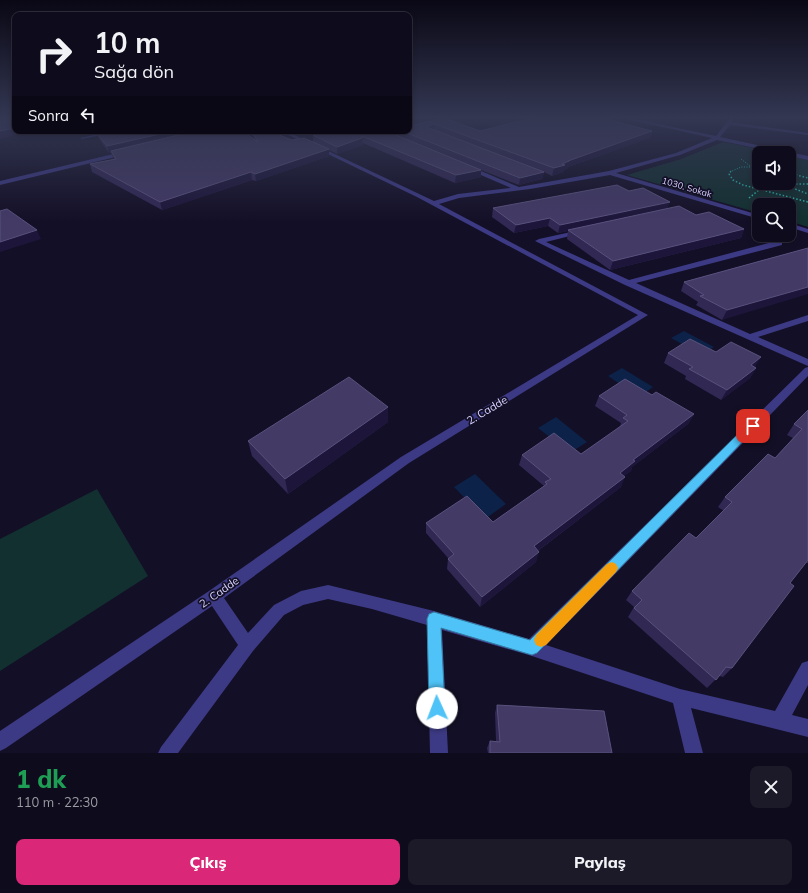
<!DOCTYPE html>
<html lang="tr">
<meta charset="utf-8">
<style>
body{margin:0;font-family:Mulish,sans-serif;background:#1c1929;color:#f1f3f6;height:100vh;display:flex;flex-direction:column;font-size:15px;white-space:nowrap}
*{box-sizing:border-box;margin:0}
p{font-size:13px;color:#9b9ba3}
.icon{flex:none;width:22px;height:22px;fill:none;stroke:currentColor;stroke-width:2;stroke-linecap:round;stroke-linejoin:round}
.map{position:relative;height:753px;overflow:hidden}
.details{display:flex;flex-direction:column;background:#0e0b1c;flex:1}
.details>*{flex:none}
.banner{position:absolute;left:12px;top:12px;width:400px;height:122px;border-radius:8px;box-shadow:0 2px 6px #0003,0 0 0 1px #2e2b3b;background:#0e0b1c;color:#f1f3f6;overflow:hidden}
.controls{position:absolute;left:752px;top:146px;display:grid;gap:8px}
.controls a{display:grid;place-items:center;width:44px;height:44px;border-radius:8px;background:#0e0b1c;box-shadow:0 2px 6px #0003,0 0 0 1px #2e2b3b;font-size:20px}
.pin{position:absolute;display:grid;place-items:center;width:34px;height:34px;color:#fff;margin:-17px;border-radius:8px;box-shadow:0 2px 6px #0006}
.me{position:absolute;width:44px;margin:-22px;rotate:358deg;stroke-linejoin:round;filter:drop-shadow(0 0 3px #0008)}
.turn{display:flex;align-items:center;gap:14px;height:84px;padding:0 16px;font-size:18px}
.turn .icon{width:52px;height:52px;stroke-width:2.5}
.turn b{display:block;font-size:28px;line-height:34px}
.then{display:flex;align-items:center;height:38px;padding:0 16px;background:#0003;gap:8px;font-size:15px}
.round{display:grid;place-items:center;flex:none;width:42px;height:42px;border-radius:8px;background:#1c1929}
.head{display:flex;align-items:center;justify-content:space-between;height:68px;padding:0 16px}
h1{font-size:24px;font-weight:800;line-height:30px;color:#1e9e55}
.action{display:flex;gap:8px;margin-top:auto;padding:8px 16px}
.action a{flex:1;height:46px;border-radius:8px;background:#db2777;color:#fff;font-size:16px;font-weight:800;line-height:46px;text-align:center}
.action a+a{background:#1c1929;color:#f1f3f6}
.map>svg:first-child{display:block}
.green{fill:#12302f}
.water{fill:#0c2248}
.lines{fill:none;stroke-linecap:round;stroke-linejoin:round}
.path-far1{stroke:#2fb8b0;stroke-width:1;stroke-dasharray:1 1.5;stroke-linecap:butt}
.path{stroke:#2fb8b0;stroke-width:1.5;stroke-dasharray:1.5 2;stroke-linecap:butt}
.minor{fill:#3d3a85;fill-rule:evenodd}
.wall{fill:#312854}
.shaded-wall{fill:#1d163a}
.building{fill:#433a66;stroke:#5a527e}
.route{fill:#4fc3f7;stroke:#337fa1}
.slow{fill:#f59e0b}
.labels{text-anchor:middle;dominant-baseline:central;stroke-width:3.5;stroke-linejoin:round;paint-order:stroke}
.far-street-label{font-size:9px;fill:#d9d4ff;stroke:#130f26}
.street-label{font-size:11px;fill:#d9d4ff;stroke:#130f26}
</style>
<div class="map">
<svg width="808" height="753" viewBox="0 0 808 753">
<rect width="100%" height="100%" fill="#130f26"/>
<!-- green -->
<path class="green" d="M723,142l55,11h-19v30h30v-27l19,4v67l-19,-6v-16h-30v8l-132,-38 54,-16z
M97,489l51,87 -148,95v-132z"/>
<!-- water -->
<path class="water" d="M684,331l30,16 -12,8 -31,-17z
M622,368l31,19 -14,10 -31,-21z
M556,417l31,25 -17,11 -32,-25z
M475,474l31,30 -21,15 -31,-32z"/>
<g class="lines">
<!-- path-far1 -->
<path class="path-far1" d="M741,159l9,7
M730,172l11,-5h18"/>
<!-- path -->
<path class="path" d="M731,171l-2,3 4,6 10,5 65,17
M789,173l19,5
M808,184h-13l-5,3 18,7
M749,198l10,-8"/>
<!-- minor -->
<path class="minor" d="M618,117h7l91,19 15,-19h4l-4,5 77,11v2l-78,-10 -10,12 88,19v4l-19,-4v-3h-10l-62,-13 -37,15 -64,18 143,42v4l-149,-44 -80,14 -71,9 -20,6 209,111 -239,148 -185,135 24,35 26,-28 27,-14 27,-6 106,26 95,28 276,-271 3,-1v9l-262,269 134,44 95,22 27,-48 6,-2v24l-16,30 16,4v18l-117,-29 12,45h-18l-12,-50 -141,-47 -90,-26 6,123h-18l-3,-128 -55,-16 -44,-10 -25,6 -19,10 -31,36 -75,102h-20l3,-6 77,-102 -26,-39 -206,142 -6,3v-20l209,-140 192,-134 237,-142 -221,-118 -137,-66h6l148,70 24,-7 53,-6 -44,-19 -1,-1 3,-2 50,21 90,-16 67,-18 36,-15z
M112,131h10l-40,8 -2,-1z
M126,151l2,1v2l-128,31v-4z
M789,223l19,6v4l-19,-6z
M580,230l3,2 -1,1 -36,9 83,38 147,-39h6v4l-146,38 114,51 58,-19v6l-50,16 50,22v7l-183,-81 -90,-44 4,-2z"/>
</g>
<!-- wall -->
<path class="wall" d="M444,118l36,13h172l-2,7 -82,29v1l-4,2 -1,2 -11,4 -8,-4 -2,7 -23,6 -38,-15v7l-26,6 -92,-40v2l-26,9 -8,-4v6l-73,25 -4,-1 -90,30 -70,-38 -2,-8 24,-5 -3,-6h-2l-11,-16 -2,-4h-2l-1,-2h-5h154l12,8 -5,-8h20l23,9 21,2v-7l19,-4h77l6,-6z
M629,191l38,18 29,6 48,14 -3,9 -131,32 -43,-31 1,-8 -10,2 -10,-7 -34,7 -22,-16 1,-9z
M808,248l-86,72 -26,-15 2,-3 -17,-11 3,-9z
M716,352l40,16 -6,10 -29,22 -36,-21 1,-3 -22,-13 4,-10z
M652,395l42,19 -6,10 -56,43 -1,4 -7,5 -3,11 -83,64 -2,11 -56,45 -33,-38 1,-10v-1l-22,-25v-10l67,-1 51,-36 -25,-21 3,-10 59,-1 39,-27 1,-4 -26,-17 4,-10z
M808,410v153h-2l-16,20 -58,85 -9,9 -4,-1 -12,12 -79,-71 6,-10 -8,-7 6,-9 64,-53 28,-27 -6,-4 7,-10 50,-39 18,-20 -6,-3 7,-11z
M388,422l-100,72 -36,-38 -4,-15z
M497,705l115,48h-124l-1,-5 3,-7h6l-1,-28z"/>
<!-- shaded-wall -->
<path class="shaded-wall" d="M434,124v7l-6,1v-6z
M15,128v3h17l-32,8v-8z
M173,131h30l-92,20v2h-2l-2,-7z
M652,131l-2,7 -82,29v1l-4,2 -1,2 -11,4 2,-8 14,-7z
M362,138l1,7 -26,9v-7z
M329,149v7l-73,25 -1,-7z
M481,170v7l-26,6 1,-8z
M251,172l1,8 -90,30 -2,-8z
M544,172l-2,7 -23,6 1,-7z
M670,202l-3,8 -99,20v1l-10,2 2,-8z
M550,218l-2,8 -34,7 2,-8z
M744,229l-3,9 -131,32 3,-9z
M37,230l4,9 -41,13v-10z
M808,287v7l-86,26 5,-10z
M761,357l-6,10 -10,8 6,-10z
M756,368l-6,10 -29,22 6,-10z
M388,407v15l-100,72 -3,-15z
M694,414l-6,10 -56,43 -1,4 -16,12 5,-10 13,-13z
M625,477l-4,10 -90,69 3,-10z
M539,552l-3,10 -56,45 2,-10z"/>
<!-- building -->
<path class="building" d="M0,117h15v11l-15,3z
M535,117h63l54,14 -84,30h1l-7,3 3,1 -11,3 -120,-44 -6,2 1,2 115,44 -24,6 -118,-47h7v-8l6,2 29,-7 36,13z
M95,131h78l-66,15z
M195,131h47l16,11 -6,-11h17l23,9 12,-2 25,11 -74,25 -4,-2 -91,30 -70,-38 26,-5 -5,-8z
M332,131h54l95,39 -25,5 -94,-39v2l-25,9 -24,-12z
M617,185l12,6 14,-3 27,14 -110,23 -10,-7 -34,7 -23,-17z
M679,206l17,9 13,-3 35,17 -131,32 -45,-31z
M7,209l30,21 -37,12v-31z
M808,248v39l-81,23 -27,-14 4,-1 -20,-13z
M690,339l26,13 15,-10 30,15 -10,8 5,3 -29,22 -38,-21 4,-2 -25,-14z
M349,377l39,30 -103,72 -37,-38z
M625,379l27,16 4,-3 38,22 -61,46 2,1 -15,12 5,4 -91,69 5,6 -57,45 -34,-38 6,-5 -28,-31 41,-27 26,26 54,-38 -2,-2 6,-3 -29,-24 32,-22 27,21 47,-33 -5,-3 4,-3 -28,-19z
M808,410v150l-18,23 4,3 -62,82 -6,-1 -10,13 -82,-72 8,-8 -10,-9 57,-58 7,5 36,-36 -7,-5 43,-43 7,4 27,-29 -8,-5z
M497,705l107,6 8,42h-122v-12l10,1z"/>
<!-- sky -->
<linearGradient id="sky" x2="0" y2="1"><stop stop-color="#0a0815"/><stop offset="0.53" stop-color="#333752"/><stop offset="1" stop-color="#333752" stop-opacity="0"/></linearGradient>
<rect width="808" height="222" fill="url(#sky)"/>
<!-- route -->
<path class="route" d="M753,422l3,1 2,3 -2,2 -219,225 -5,2 -91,-27 4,80 -2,6 -6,2 -5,-2 -3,-6 -2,-89 2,-5 5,-2 96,28 219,-217z"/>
<!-- slow -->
<path class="slow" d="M612,562l4,2 2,4 -2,4 -70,73 -5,2 -5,-2 -2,-5 2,-5 71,-71z"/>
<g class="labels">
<!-- far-street labels -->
<g class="far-street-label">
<text transform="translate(687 187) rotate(16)">1030. Sokak</text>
</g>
<!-- street labels -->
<g class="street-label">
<text transform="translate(487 410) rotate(-31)">2. Cadde</text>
<text transform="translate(219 592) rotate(-35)">2. Cadde</text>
</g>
</g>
</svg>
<div class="controls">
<a><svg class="icon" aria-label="sound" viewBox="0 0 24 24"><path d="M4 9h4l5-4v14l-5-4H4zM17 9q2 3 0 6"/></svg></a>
<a><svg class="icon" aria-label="search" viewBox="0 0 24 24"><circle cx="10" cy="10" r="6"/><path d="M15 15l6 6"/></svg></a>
</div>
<div class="pin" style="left:753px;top:426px;background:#d93025"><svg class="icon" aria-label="arrive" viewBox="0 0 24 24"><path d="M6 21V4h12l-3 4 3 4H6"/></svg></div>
<svg class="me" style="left:437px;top:708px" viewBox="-20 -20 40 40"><circle r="19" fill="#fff"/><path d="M0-13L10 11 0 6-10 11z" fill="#4fc3f7"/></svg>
<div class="banner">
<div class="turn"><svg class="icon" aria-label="right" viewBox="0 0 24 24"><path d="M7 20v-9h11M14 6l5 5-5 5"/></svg><div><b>10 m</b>Sağa dön</div></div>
<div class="then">Sonra<svg class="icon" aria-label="left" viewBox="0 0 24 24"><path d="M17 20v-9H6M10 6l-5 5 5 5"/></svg></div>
</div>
</div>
<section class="details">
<div class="head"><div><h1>1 dk</h1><p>110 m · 22:30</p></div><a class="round"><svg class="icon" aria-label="close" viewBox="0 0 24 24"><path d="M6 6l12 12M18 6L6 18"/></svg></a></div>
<div class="action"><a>Çıkış</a><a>Paylaş</a></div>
</section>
